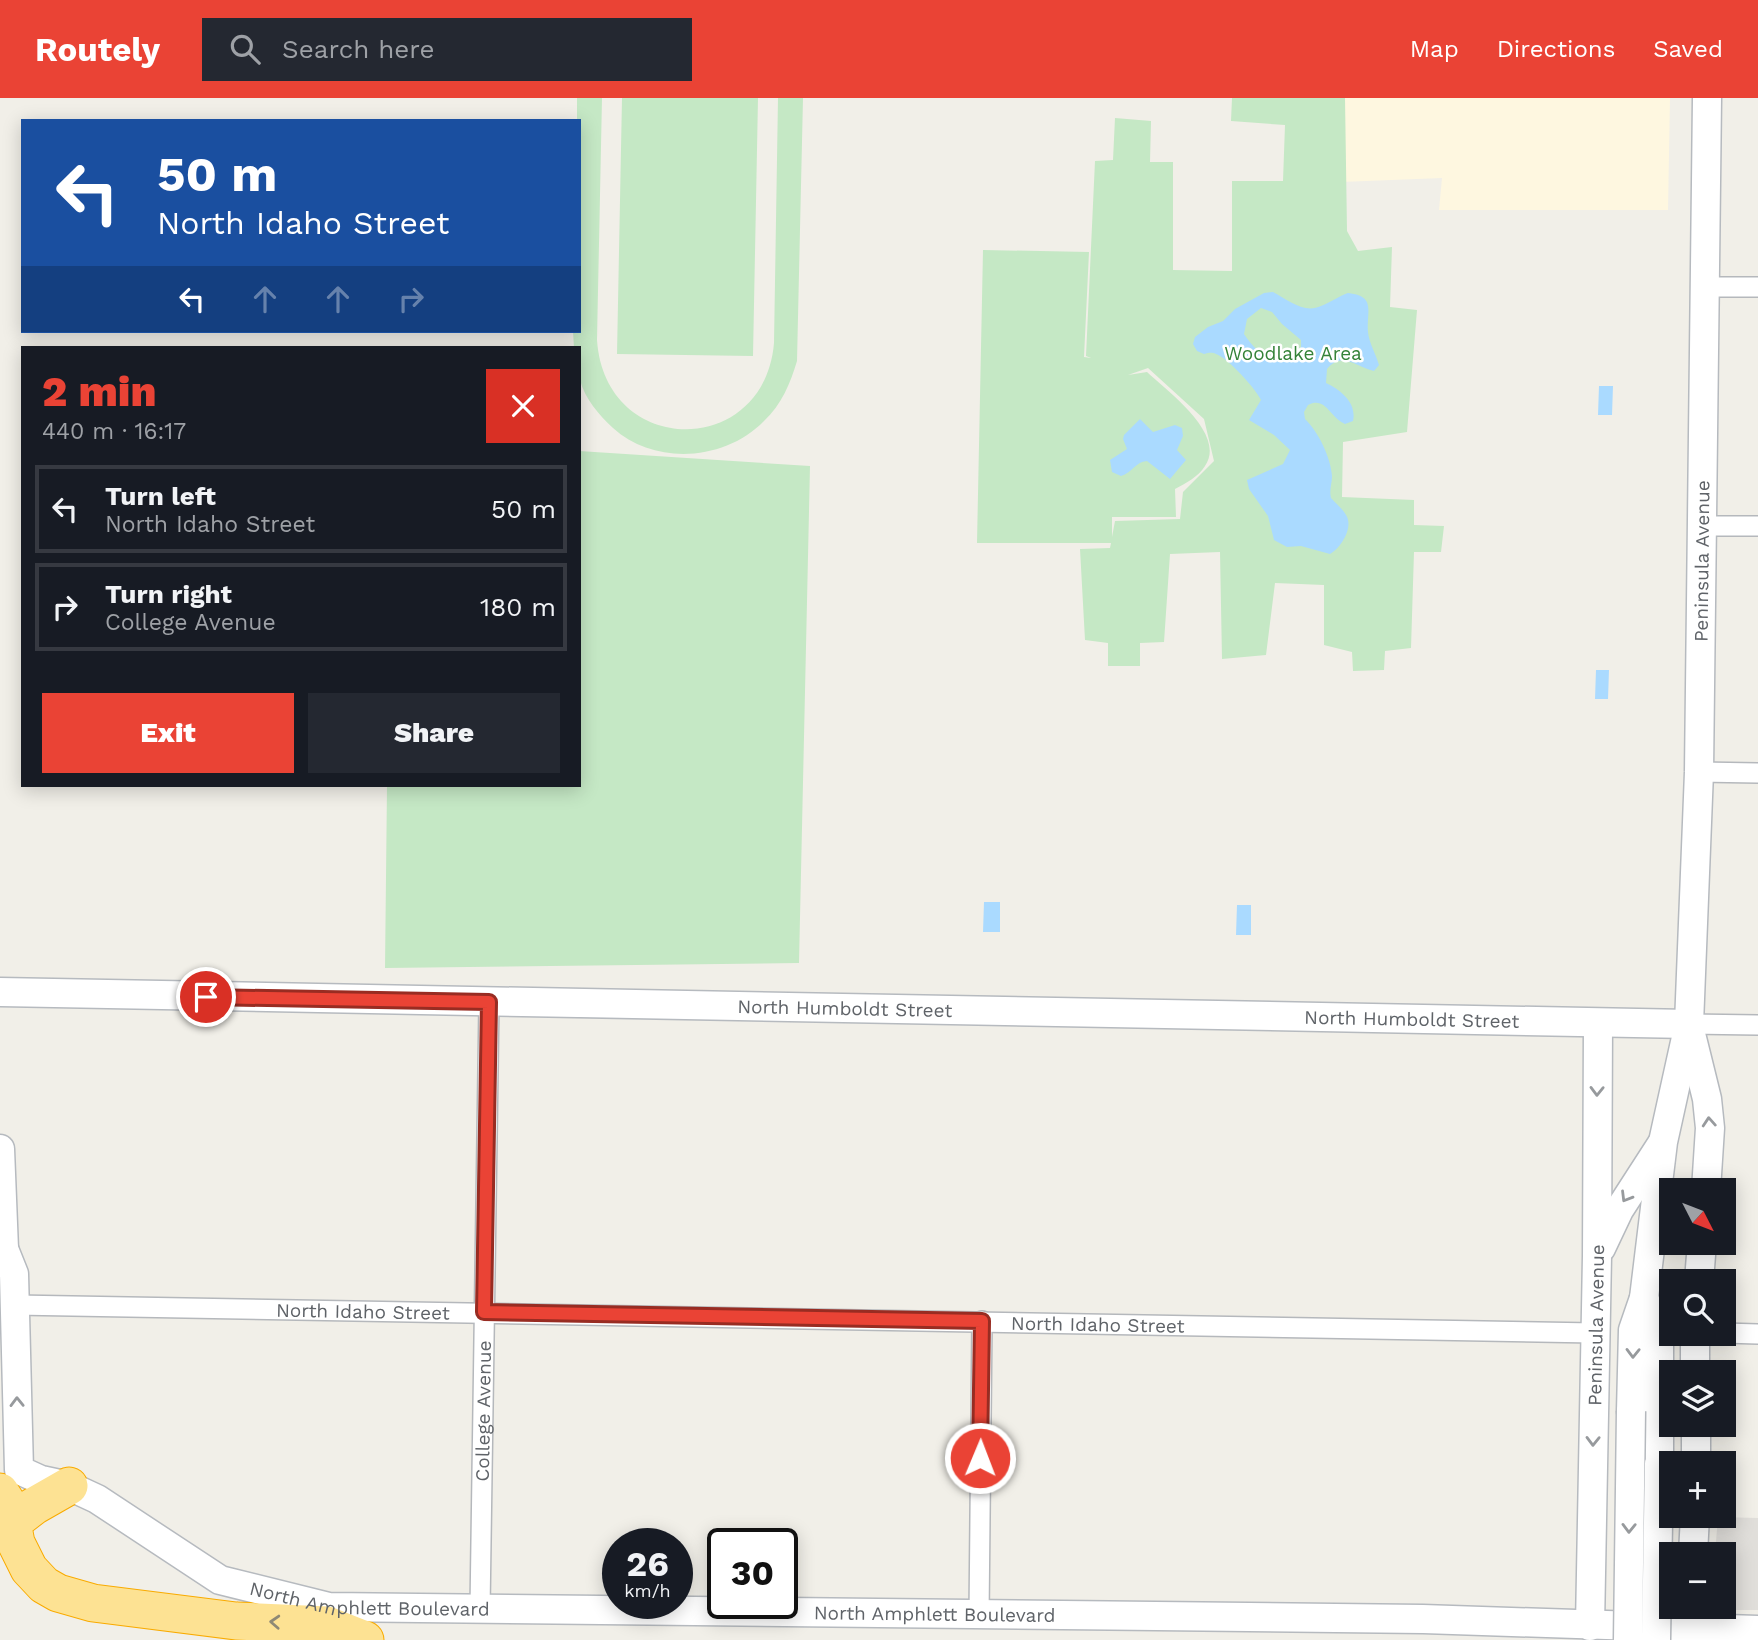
<!DOCTYPE html>
<meta charset="utf-8">
<style>
body{margin:0;font-family:"Work Sans",sans-serif;background:#242831;color:#f1f3f6;height:100vh;display:flex;flex-direction:column;font-size:26px;white-space:nowrap}
*{box-sizing:border-box;margin:0}
p{font-size:23px;color:#9ea1a6}
.icon{flex:none;width:38px;height:38px;fill:none;stroke:currentColor;stroke-width:2;stroke-linecap:round;stroke-linejoin:round}
.map{position:relative;flex:1;overflow:hidden}
.drawer{position:absolute;left:21px;top:248px;width:560px;height:441px;display:flex;flex-direction:column;background:#171b24;border-radius:0px;box-shadow:0 4px 18px #0003}
.drawer>*{flex:none}
.hud{position:absolute;left:21px;top:21px;width:560px;height:214px;border-radius:0px;box-shadow:0 4px 18px #0003;background:#1a4fa0;color:#fff;overflow:hidden}
.needle{width:46px;rotate:132deg}
.fabs{position:absolute;left:1659px;top:1080px;display:grid;gap:14px}
.fabs a{display:grid;place-items:center;width:77px;height:77px;border-radius:0px;background:#171b24;box-shadow:0 4px 18px #0003;font-size:35px}
.speed{position:absolute;left:602px;top:1430px;display:flex;gap:14px;font-size:35px;font-weight:700;text-align:center}
.speed>*{display:grid;place-content:center;width:91px;height:91px;border-radius:50%;background:#171b24;box-shadow:0 4px 18px #0003;line-height:1}
.speed small{font-size:18px;font-weight:400}
.speed .limit{border:4px solid #111;border-radius:10px;background:#fff;color:#111}
.pin{position:absolute;display:grid;place-items:center;width:60px;height:60px;color:#fff;margin:-30px;border:4px solid #fff;border-radius:50%;box-shadow:0 2px 7px #0007}
.me{position:absolute;width:77px;margin:-38px;rotate:1deg;stroke-linejoin:round;filter:drop-shadow(0 0 5px #0008)}
.turn{display:flex;align-items:center;gap:24px;height:147px;padding:0 21px;font-size:32px}
.turn .icon{width:91px;height:91px;stroke-width:2.5}
.turn b{display:block;font-size:49px;line-height:60px}
.lanes{display:flex;align-items:center;height:66px;padding:0 21px;background:#0003;justify-content:center;gap:35px;direction:ltr}
.lanes .off{opacity:.35}
.round{display:grid;place-items:center;flex:none;width:74px;height:74px;border-radius:0px;background:#242831}
.head{display:flex;align-items:center;justify-content:space-between;height:119px;padding:0 21px}
h1{font-size:42px;font-weight:800;line-height:52px;color:#ea4335}
.button{display:flex;gap:14px;margin-top:auto;padding:14px 21px}
.button a{flex:1;height:80px;border-radius:0px;background:#ea4335;color:#fff;font-size:28px;font-weight:800;line-height:80px;text-align:center}
.button a+a{background:#242831;color:#f1f3f6}
ul{padding:0;list-style:none}
li{display:flex;align-items:center;gap:21px;height:88px;margin:0 14px 10px;padding:0 7px;border:4px solid #363941;border-radius:0px}
li div{flex:1}
li b{display:block;font-size:26px}
li em{font-style:normal}
header{display:flex;align-items:center;gap:42px;box-sizing:border-box;height:98px;padding:0 35px;background:#ea4335;color:#fff}
header strong{font-size:33px}
nav{display:flex;gap:38px;margin-inline-start:auto;font-size:24px}
.search{width:490px;height:63px;background:#242831;display:flex;align-items:center;gap:18px;box-sizing:border-box;padding:0 24px;border-radius:0px;color:#9ea1a6;font-size:26px}
.map>svg:first-child{display:block}
.commercial{fill:#fef7e0}
.industrial{fill:#e0deda}
.green{fill:#c5e8c5;fill-rule:evenodd}
.water{fill:#aadaff;fill-rule:evenodd}
.lines{fill:none;stroke-linecap:round;stroke-linejoin:round}
.street-casing{stroke:#b5b8bc;stroke-width:22}
.secondary-casing{stroke:#b6babf;stroke-width:31}
.highway-casing{stroke:#f9ab00;stroke-width:39}
.street{stroke:#fff;stroke-width:19}
.secondary{stroke:#fff;stroke-width:28}
.highway{stroke:#fde293;stroke-width:37}
.secondary-bridge-casing{stroke:#b6babf;stroke-width:31;stroke-linecap:butt}
.secondary-bridge{stroke:#fff;stroke-width:28}
.oneway{stroke:#979a9d}
.oneway2{stroke:#8e8975}
.route-casing{stroke:#982c22;stroke-width:18}
.route{stroke:#ea4335;stroke-width:12}
.labels{text-anchor:middle;dominant-baseline:central;stroke-width:5;stroke-linejoin:round;paint-order:stroke}
.park-label{font-size:19px;fill:#348238;stroke:#fff}
.street-label{font-size:19px;fill:#5f6368;stroke:#fff}
</style>
<header>
<strong>Routely</strong>
<div class="search"><svg class="icon" aria-label="search" viewBox="0 0 24 24"><circle cx="10" cy="10" r="6"/><path d="M15 15l6 6"/></svg>Search here</div>
<nav><a>Map</a><a>Directions</a><a>Saved</a></nav>
</header>
<div class="map">
<svg width="1758" height="1542" viewBox="0 0 1758 1542">
<rect width="100%" height="100%" fill="#f1efe8"/>
<!-- commercial -->
<path class="commercial" d="M1344,0h326l-2,112h-229l3,-32 -101,4z"/>
<!-- industrial -->
<path class="industrial" d="M1718,1419l40,1v92h-48l1,-3 13,-1v-52h-9z"/>
<!-- green -->
<path class="green" d="M577,0h25l-5,242c8,118 167,119 177,3l4,-245h25l-6,263c-7,23 -15,43 -33,60 -39,40 -109,45 -151,7 -14,-13 -28,-29 -33,-48 -3,-9 -1,-22 -1,-32h-5l-1,-17h6v-210h-2z
M622,0h136l-5,258 -136,-2z
M1232,0h113l2,133 11,20 34,-4 -2,60 27,3 -10,122 -64,10 -1,55 72,3v25l30,1 -3,26h-27l-3,96 -26,3 -1,19 -31,1 -1,-19 -28,-7v-60l-49,-2 -9,72 -44,4 -2,-107 -50,2 -6,88 -24,1v23h-32v-23l-23,-3 -5,-91 30,-1 1,-5h-134l6,-293 106,2 -5,105 7,1 -5,-2 9,-195 18,-1 2,-42 36,3 -1,41h23v108l59,1v-90h51l2,-56 -54,-4zM1148,270l56,51 10,42 -31,31 -3,27 -65,2 -3,16v-20h64l-1,-28c11,-6 23,-12 30,-23 22,-32 -38,-75 -58,-94l-19,3z
M579,353l231,15 -11,497 -414,5 2,-182h192z"/>
<!-- water -->
<path class="water" d="M1273,194c15,8 31,22 48,14 10,-4 18,-10 27,-13 29,3 18,19 20,39 1,11 8,22 11,33l-5,6c-18,-4 -32,-20 -47,-2l-1,14c15,7 31,20 27,38l-8,3c-15,-6 -19,-28 -37,-19l-4,7 1,7c13,12 26,39 27,57 0,8 -3,14 -1,22 5,6 12,11 15,17 8,12 -5,33 -16,39l-29,-8 -14,1 -13,-7 -6,-24 -19,-27 -2,-9 36,-16 7,-14 -16,-15 -25,-15 12,-20c-5,-11 -34,-43 -45,-46 -5,-2 -7,-1 -12,0l-7,-3 -4,-7 2,-7 13,-10 15,-6 12,-12 29,-16zM1261,210l11,4 10,12 19,16v7l-13,14c-19,4 -33,-11 -44,-27l3,-15z
M1599,288h14l-1,29h-14z
M1140,321l13,13 22,-7 7,3 1,8 -6,14 9,10 -16,19 -23,-18c-12,1 -15,12 -26,15l-9,-4 -2,-12 17,-11 -4,-10 1,-4z
M1596,572h13l-1,29h-13z
M984,804h16v30h-17z
M1237,807h14v30h-15z"/>
<g class="lines">
<defs>
<g id="street">
<path d="M1705,189h53"/>
<path d="M1702,428h56"/>
<path d="M1699,674l59,1"/>
<path d="M1689,926l69,1"/>
<path id="s1" d="M15,1207l1579,28"/>
<path d="M1724,1235l34,1"/>
<path id="s2" d="M480,1511l9,-607"/>
<path d="M979,1518l3,-295"/>
</g>
<g id="secondary">
<path id="s3" d="M0,894l1689,32"/>
<path d="M1691,936l16,65 3,29 -4,62"/>
<path d="M0,1051l4,100 -4,14"/>
<path d="M1601,1150l18,-38 42,-65"/>
<path id="s4" d="M4,1151l10,25 5,196 22,10 28,6 28,13 123,81 109,27 1094,12 335,11"/>
<path d="M1699,1183l3,-39"/>
<path d="M1644,1200l15,36v130"/>
<path d="M1695,1236v38"/>
<path id="s5" d="M1631,1313l2,-81 11,-32 19,-156 26,-118 10,-252 8,-674"/>
<path d="M1696,1326v39"/>
<path d="M1693,1456l2,-38"/>
<path id="s6" d="M1590,1528l7,-370 1,-233"/>
</g>
<path id="highway" d="M0,1394l9,14 7,37 13,26 15,16 14,8 35,10 143,18 91,4 38,15
M21,1418l13,-10 35,-20"/>
</defs>
<!-- street casing -->
<use href="#street" class="street-casing"/>
<!-- secondary casing -->
<use href="#secondary" class="secondary-casing"/>
<!-- highway casing -->
<use href="#highway" class="highway-casing"/>
<!-- street -->
<use href="#street" class="street"/>
<!-- secondary -->
<use href="#secondary" class="secondary"/>
<!-- highway -->
<use href="#highway" class="highway"/>
<defs>
<path id="secondary-bridge" d="M1628,1542l3,-229
M1656,1542l3,-176"/>
</defs>
<!-- secondary-bridge casing -->
<use href="#secondary-bridge" class="secondary-bridge-casing"/>
<!-- secondary-bridge -->
<use href="#secondary-bridge" class="secondary-bridge"/>
</g>
<!-- one-way arrows -->
<defs><path id="oneway-chevron" d="M-2-3.5L2.5 0L-2 3.5" fill="none" stroke-width="1.6" stroke-linecap="round" stroke-linejoin="round" transform="scale(1.75)"/></defs>
<g class="oneway">
<use href="#oneway-chevron" transform="translate(1597 993) rotate(91)"/>
<use href="#oneway-chevron" transform="translate(1709 1024) rotate(-94)"/>
<use href="#oneway-chevron" transform="translate(1626 1099) rotate(121)"/>
<use href="#oneway-chevron" transform="translate(1633 1255) rotate(91)"/>
<use href="#oneway-chevron" transform="translate(17 1304) rotate(-91)"/>
<use href="#oneway-chevron" transform="translate(1593 1343) rotate(91)"/>
<use href="#oneway-chevron" transform="translate(1629 1430) rotate(91)"/>
</g>
<use class="oneway2" href="#oneway-chevron" transform="translate(275 1524) rotate(-177)"/>
<g class="lines">
<defs>
<path id="route" d="M206,899l283,5 -5,310 498,9 -2,137"/>
</defs>
<!-- route casing -->
<use href="#route" class="route-casing"/>
<!-- route -->
<use href="#route" class="route"/>
</g>
<g class="labels">
<!-- park labels -->
<g class="park-label">
<text x="1293" y="255">Woodlake Area</text>
</g>
<!-- street labels -->
<g class="street-label">
<text stroke="none"><textPath href="#s5" startOffset="856">Peninsula Avenue</textPath></text>
<text stroke="none"><textPath href="#s3" startOffset="845">North Humboldt Street</textPath></text>
<text stroke="none"><textPath href="#s3" startOffset="1412">North Humboldt Street</textPath></text>
<text stroke="none"><textPath href="#s1" startOffset="348">North Idaho Street</textPath></text>
<text stroke="none"><textPath href="#s1" startOffset="1083">North Idaho Street</textPath></text>
<text stroke="none"><textPath href="#s6" startOffset="301">Peninsula Avenue</textPath></text>
<text stroke="none"><textPath href="#s2" startOffset="198">College Avenue</textPath></text>
<text stroke="none"><textPath href="#s4" startOffset="606">North Amphlett Boulevard</textPath></text>
<text stroke="none"><textPath href="#s4" startOffset="1172">North Amphlett Boulevard</textPath></text>
</g>
</g>
</svg>
<div class="fabs">
<a><svg class="needle" viewBox="-14 -14 28 28"><path d="M0-13l5 13h-10z" fill="#e53935"/><path d="M0 13l5-13h-10z" fill="#9ea1a6"/></svg></a>
<a><svg class="icon" aria-label="search" viewBox="0 0 24 24"><circle cx="10" cy="10" r="6"/><path d="M15 15l6 6"/></svg></a>
<a><svg class="icon" aria-label="layers" viewBox="0 0 24 24"><path d="M12 4l9 5-9 5-9-5zM3 14l9 5 9-5"/></svg></a>
<a>+</a>
<a>−</a>
</div>
<div class="speed"><div>26<small>km/h</small></div><div class="limit">30</div></div>
<div class="pin" style="left:206px;top:899px;background:#d93025"><svg class="icon" aria-label="arrive" viewBox="0 0 24 24"><path d="M6 21V4h12l-3 4 3 4H6"/></svg></div>
<svg class="me" style="left:980px;top:1360px" viewBox="-20 -20 40 40"><circle r="17" fill="#ea4335" stroke="#fff" stroke-width="3"/><path d="M0-11L8 9 0 5-8 9z" fill="#fff"/></svg>
<div class="hud">
<div class="turn"><svg class="icon" aria-label="left" viewBox="0 0 24 24"><path d="M17 20v-9H6M10 6l-5 5 5 5"/></svg><div><b>50 m</b>North Idaho Street</div></div>
<div class="lanes"><svg class="icon" aria-label="left" viewBox="0 0 24 24"><path d="M17 20v-9H6M10 6l-5 5 5 5"/></svg><svg class="icon off" aria-label="ahead" viewBox="0 0 24 24"><path d="M12 20V5M6 11l6-6 6 6"/></svg><svg class="icon off" aria-label="ahead" viewBox="0 0 24 24"><path d="M12 20V5M6 11l6-6 6 6"/></svg><svg class="icon off" aria-label="right" viewBox="0 0 24 24"><path d="M7 20v-9h11M14 6l5 5-5 5"/></svg></div>
</div>
<section class="drawer">
<div class="head"><div><h1>2 min</h1><p>440 m · 16:17</p></div><a class="round" style="background:#d93025;color:#fff"><svg class="icon" aria-label="close" viewBox="0 0 24 24"><path d="M6 6l12 12M18 6L6 18"/></svg></a></div>
<ul>
<li><svg class="icon" aria-label="left" viewBox="0 0 24 24"><path d="M17 20v-9H6M10 6l-5 5 5 5"/></svg><div><b>Turn left</b><p>North Idaho Street</p></div><em>50 m</em></li>
<li><svg class="icon" aria-label="right" viewBox="0 0 24 24"><path d="M7 20v-9h11M14 6l5 5-5 5"/></svg><div><b>Turn right</b><p>College Avenue</p></div><em>180 m</em></li>
</ul>
<div class="button"><a>Exit</a><a>Share</a></div>
</section>
</div>
